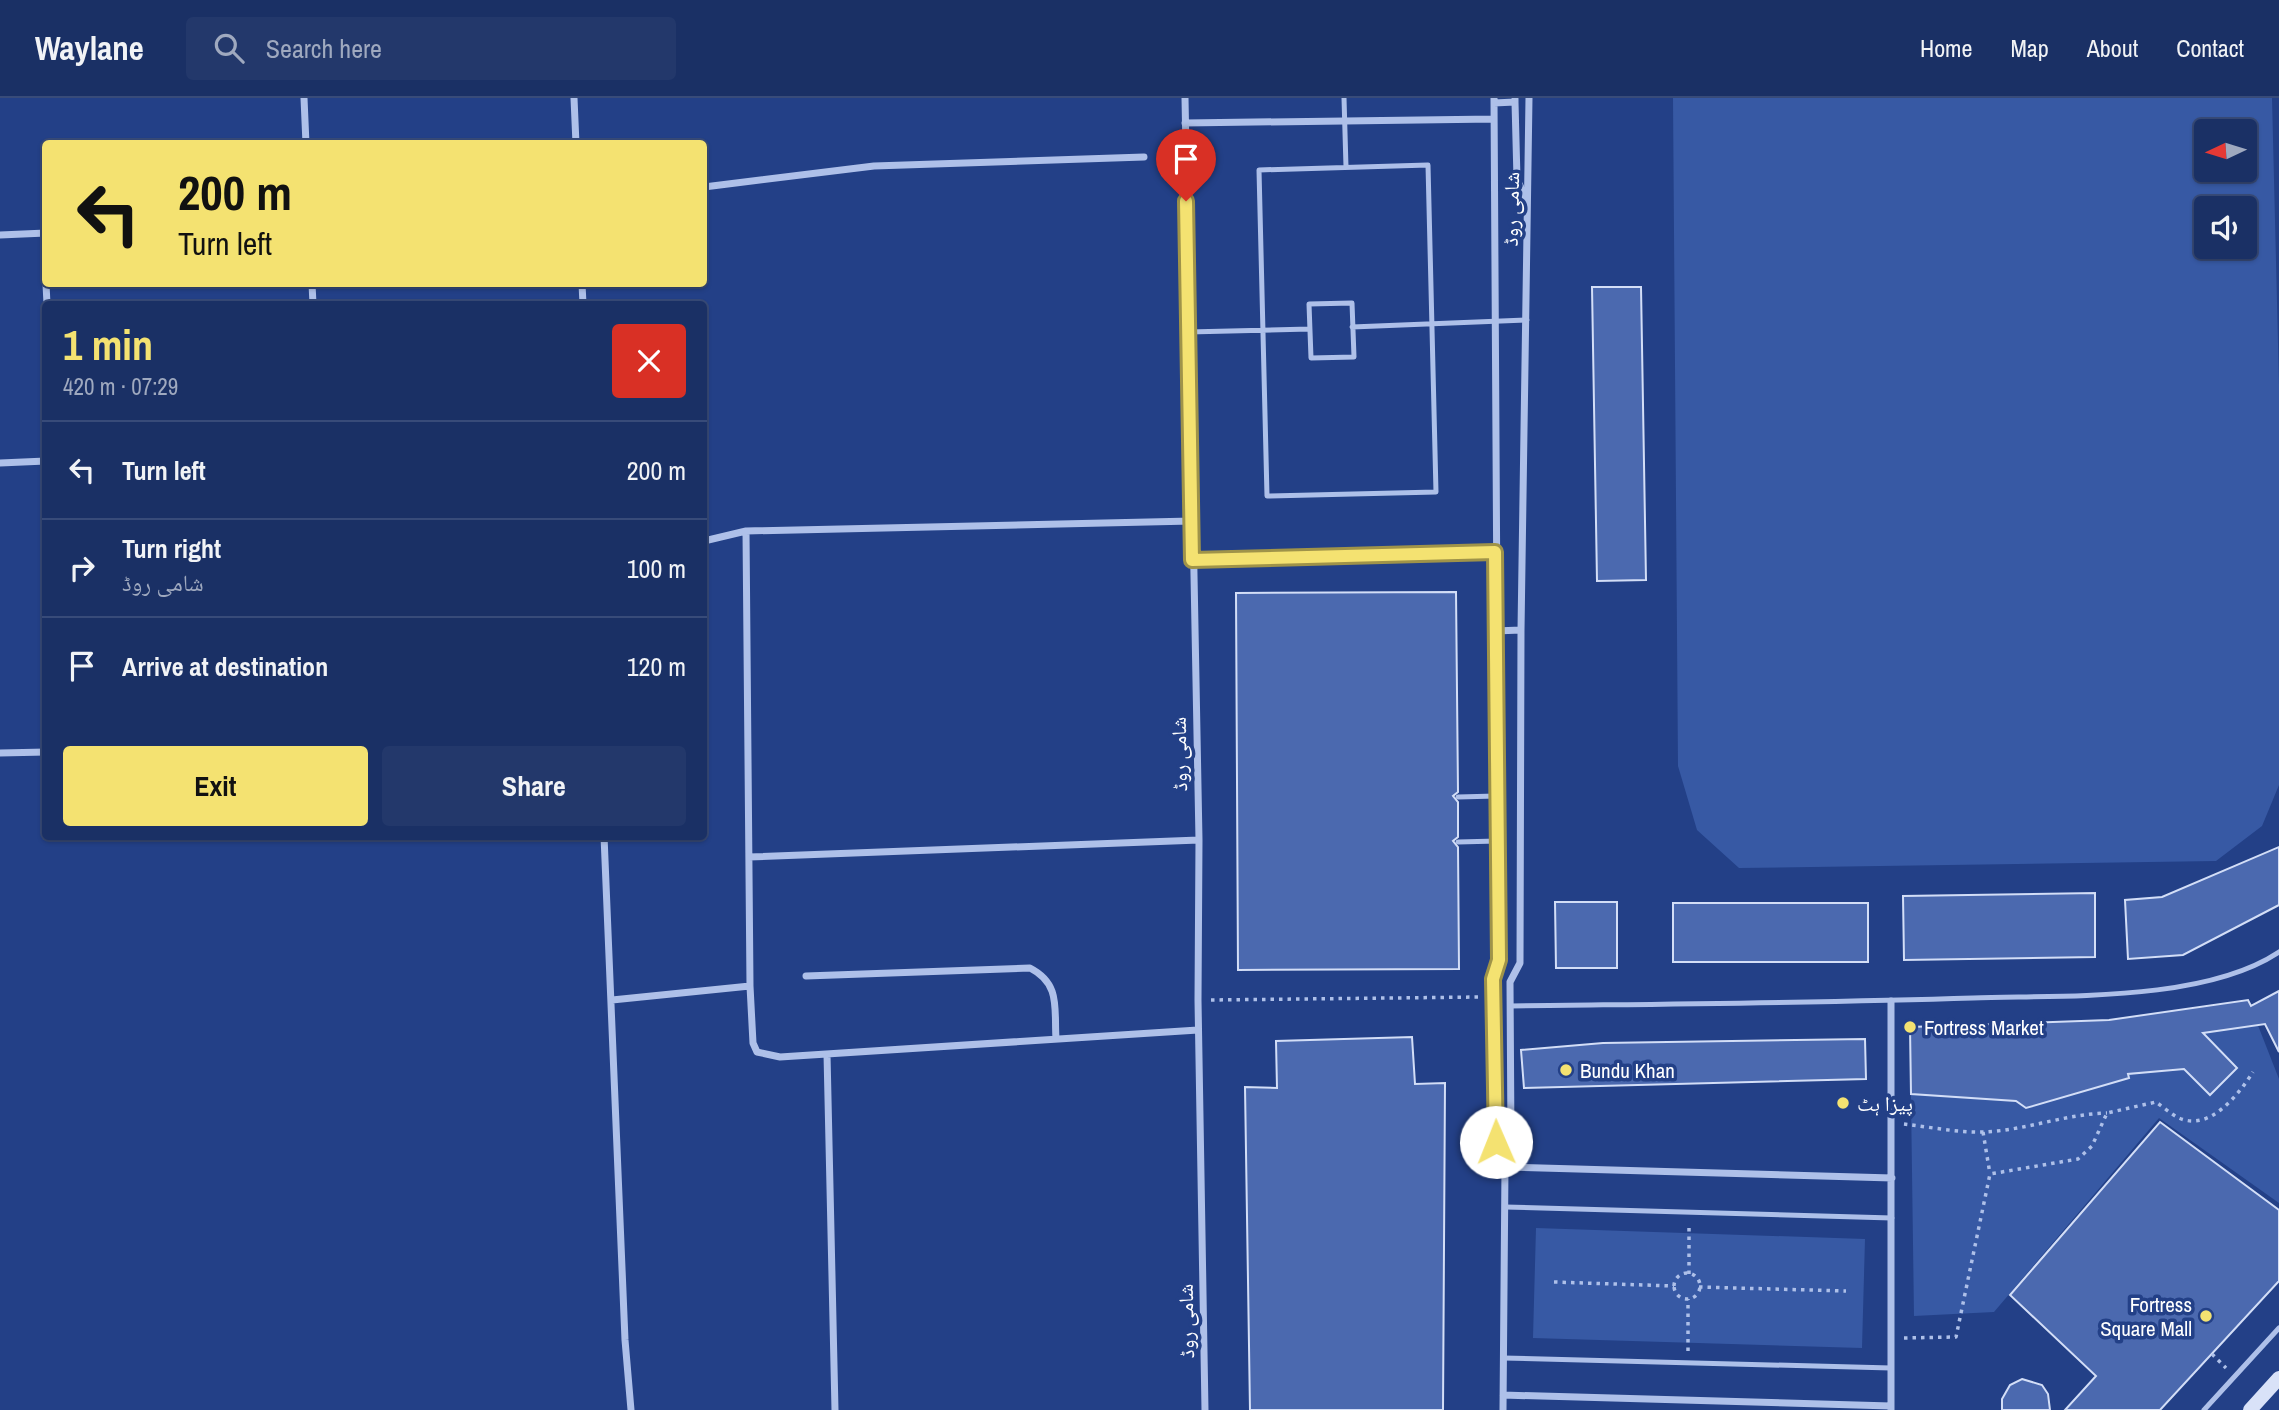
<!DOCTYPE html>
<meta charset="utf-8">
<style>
body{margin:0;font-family:"Archivo Narrow","Noto Naskh Arabic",sans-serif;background:#23386b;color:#f1f3f6;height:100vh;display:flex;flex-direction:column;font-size:26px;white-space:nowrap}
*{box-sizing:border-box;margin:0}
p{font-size:23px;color:#9fa9bf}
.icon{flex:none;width:38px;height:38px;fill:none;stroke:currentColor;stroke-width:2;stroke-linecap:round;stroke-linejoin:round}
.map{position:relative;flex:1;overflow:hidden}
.panel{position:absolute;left:42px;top:203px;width:665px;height:539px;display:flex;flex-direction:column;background:#1a3065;border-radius:7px;box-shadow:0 2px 5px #0004,0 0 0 2px #384b79}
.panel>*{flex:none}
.hud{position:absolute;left:42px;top:42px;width:665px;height:147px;border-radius:7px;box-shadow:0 2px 5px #0004,0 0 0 2px #384b79;background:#f4e271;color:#111;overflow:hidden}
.needle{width:46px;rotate:266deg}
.tools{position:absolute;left:2194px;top:21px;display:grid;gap:14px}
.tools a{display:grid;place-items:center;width:63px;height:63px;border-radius:7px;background:#1a3065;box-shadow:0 2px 5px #0004,0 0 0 2px #384b79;font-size:35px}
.pin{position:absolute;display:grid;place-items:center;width:60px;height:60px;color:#fff;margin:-72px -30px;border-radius:50% 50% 50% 0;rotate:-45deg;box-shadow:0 0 7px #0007}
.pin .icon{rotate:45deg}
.me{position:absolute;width:77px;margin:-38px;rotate:359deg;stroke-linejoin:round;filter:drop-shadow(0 0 5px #0008)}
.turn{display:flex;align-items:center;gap:24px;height:147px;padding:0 21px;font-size:32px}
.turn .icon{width:91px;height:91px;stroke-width:2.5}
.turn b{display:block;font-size:49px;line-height:60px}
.round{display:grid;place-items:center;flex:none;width:74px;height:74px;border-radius:7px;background:#23386b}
.summary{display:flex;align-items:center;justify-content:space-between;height:119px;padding:0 21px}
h1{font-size:42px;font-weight:800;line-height:52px;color:#f4e271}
.cta{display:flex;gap:14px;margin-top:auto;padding:14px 21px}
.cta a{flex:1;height:80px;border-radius:7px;background:#f4e271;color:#111;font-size:28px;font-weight:800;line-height:80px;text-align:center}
.cta a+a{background:#23386b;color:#f1f3f6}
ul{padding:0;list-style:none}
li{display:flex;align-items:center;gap:21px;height:98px;padding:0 21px;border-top:2px solid #384b79}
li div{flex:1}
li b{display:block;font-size:26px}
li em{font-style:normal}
header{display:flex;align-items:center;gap:42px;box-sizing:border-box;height:98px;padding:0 35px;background:#1a3065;border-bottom:2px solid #384b79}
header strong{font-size:33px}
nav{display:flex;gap:38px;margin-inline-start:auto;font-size:24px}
.search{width:490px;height:63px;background:#23386b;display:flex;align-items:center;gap:18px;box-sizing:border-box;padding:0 24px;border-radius:7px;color:#9fa9bf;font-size:26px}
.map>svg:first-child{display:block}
.green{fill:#3759a4;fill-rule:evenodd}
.building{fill:#4b69af;stroke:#d3def7;stroke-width:2}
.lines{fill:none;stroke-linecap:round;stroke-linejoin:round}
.path{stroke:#aec0e9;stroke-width:3.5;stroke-dasharray:3.5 5;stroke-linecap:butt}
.service{stroke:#aec0e9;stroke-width:5}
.minor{stroke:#aec0e9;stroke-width:7}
.secondary{stroke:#d9e2f8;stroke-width:14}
.route-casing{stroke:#9f9349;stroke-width:18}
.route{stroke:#f4e271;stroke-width:12}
.poi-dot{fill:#f4e271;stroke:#234087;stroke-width:2.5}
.labels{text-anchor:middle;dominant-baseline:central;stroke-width:7;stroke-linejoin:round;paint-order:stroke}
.street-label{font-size:21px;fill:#fff;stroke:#234087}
.poi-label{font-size:21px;fill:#fff;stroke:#234087;text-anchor:start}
</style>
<header>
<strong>Waylane</strong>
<div class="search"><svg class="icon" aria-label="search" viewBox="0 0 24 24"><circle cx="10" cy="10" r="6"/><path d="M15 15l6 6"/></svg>Search here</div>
<nav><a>Home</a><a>Map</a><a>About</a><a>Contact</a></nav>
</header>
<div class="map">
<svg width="2279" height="1312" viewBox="0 0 2279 1312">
<rect width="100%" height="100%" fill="#234087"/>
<!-- green -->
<path class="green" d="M1673,0h599l7,286v401l-17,41 -46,35 -477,7 -42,-38 -19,-64zM2207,33h38v39h-38zM2207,110h38v39h-38z
M2248,902l31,79v124l-120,-85 -165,194 -80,4 -4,-289 199,-7z
M1536,1130l329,11 -3,109 -329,-10z"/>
<!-- building -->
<path class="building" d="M1592,189h49l5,293 -49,1z
M1456,494l2,200 -5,4 5,6v35l-5,4 5,6 1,122 -221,1 -2,-377z
M2279,749v58l-96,50 -55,4 -3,-59 37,-3z
M2095,795v64l-191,3 -1,-64z
M1555,804h62v66h-61z
M1673,805h195v59h-195z
M2279,893v61l-14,-28 -62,9 34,35 -27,27 -26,-26 -56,5 1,4 -103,30 -10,-7 -105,-7 -1,-67 199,-7 139,-20 3,6z
M1412,939l3,47 30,-1 -2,327h-193l-5,-323 32,1 -1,-47z
M1865,941l1,40 -342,9 -3,-38 82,-7z
M2160,1024l119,88v71l-119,129h-95l31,-34 -86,-81z
M2022,1281l20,6 6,9 2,16h-48v-11l8,-14z"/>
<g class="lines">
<!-- path -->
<path class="path" d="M1211,902l269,-3
M1904,1026c26,3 55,9 81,8 41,-2 81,-18 122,-19
M1983,1034l7,42
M1674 1188a13 13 0 1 1 26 0a13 13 0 1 1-26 0Z
M1689,1176v-51
M1554,1184l120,4
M1699,1189l147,4
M1904,1240l52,-1 34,-163 88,-15 14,-13 15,-33 49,-11c7,5 15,12 23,16 31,14 60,-24 74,-46
M1688,1253v-52
M2212,1256l14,14"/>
<!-- service -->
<path class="service" d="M1344,0l2,69
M1428,67l8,327 -169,4 -8,-326z
M1352,205l2,54 -43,1 -2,-54z
M1352,229l175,-7
M1188,234l122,-3
M1458,699l38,-1
M1458,744l39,-1
M1510,908c154,-2 309,-3 463,-8 89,-3 231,4 306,-46
M1505,1109l387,11
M1503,1260l388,10
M2204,1312l75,-82"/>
<!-- minor -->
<path class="minor" d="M304,0l2,46
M574,0l2,46
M1185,0l14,742 -1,160 7,410
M1494,0l5,861 -6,20 3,163 8,24
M1515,4l2,77 10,22
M1494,5l21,-1v-3
M1185,25l309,-4
M704,89l170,-21 270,-9
M44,135l2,28
M0,137l46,-2
M46,186l1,20
M312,186l1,20
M582,186l1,20
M0,365l46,-2
M704,443l42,-10
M1192,462l303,-8
M1495,533l26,-1
M0,655l46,-1
M604,738l21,504 6,70
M749,759l450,-17
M806,878l224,-8c31,16 24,40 26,71
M750,888l-4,-455 446,-10
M612,902l138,-14 3,57 4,9 23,5 418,-27
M827,956l8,356
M1505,1069l387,11
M1503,1297l388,11
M1503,1312l2,-243 6,-27 -1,-158 10,-19 1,-333 8,-532
M1891,1312v-409"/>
<!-- secondary -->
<path class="secondary" d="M2250,1312l29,-32"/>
</g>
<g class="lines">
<defs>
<path id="route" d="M1186,103l6,359 303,-8 4,408 -6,19 3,163"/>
</defs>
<!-- route casing -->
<use href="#route" class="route-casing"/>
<!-- route -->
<use href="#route" class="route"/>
</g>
<!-- markers -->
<g class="poi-dot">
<circle cx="1910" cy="929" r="7"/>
<circle cx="1566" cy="972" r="7"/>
<circle cx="1843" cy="1005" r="7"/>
<circle cx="2206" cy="1218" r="7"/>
</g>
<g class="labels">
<!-- street labels -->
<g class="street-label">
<text transform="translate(1511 111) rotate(-89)">شامی روڈ</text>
<text transform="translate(1179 656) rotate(-91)">شامی روڈ</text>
<text transform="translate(1186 1223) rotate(-91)">شامی روڈ</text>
</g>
<!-- poi labels -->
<g class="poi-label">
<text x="1924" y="929">Fortress Market</text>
<text x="1580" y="972">Bundu Khan</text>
<text x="1857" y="1005">پیزا ہٹ</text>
<text x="2192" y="1206" text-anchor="end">Fortress<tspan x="2192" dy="24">Square Mall</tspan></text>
</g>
</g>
</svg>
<div class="tools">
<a><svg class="needle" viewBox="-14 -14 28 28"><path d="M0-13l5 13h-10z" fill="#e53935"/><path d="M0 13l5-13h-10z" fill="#9fa9bf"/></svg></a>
<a><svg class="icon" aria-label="sound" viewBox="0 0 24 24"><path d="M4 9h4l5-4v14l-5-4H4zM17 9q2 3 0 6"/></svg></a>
</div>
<div class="pin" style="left:1186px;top:103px;background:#d93025"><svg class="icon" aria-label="arrive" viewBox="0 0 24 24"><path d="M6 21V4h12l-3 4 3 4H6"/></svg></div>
<svg class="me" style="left:1496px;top:1044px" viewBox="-20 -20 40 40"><circle r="19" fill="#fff"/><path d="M0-13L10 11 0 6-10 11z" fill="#f4e271"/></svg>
<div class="hud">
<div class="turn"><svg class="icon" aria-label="left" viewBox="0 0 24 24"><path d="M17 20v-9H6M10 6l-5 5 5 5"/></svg><div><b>200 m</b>Turn left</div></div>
</div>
<section class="panel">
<div class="summary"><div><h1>1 min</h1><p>420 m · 07:29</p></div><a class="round" style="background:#d93025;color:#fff"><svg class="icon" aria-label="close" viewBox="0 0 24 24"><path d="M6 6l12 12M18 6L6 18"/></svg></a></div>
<ul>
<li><svg class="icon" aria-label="left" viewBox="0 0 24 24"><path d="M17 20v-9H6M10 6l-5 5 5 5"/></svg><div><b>Turn left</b></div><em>200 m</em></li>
<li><svg class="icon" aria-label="right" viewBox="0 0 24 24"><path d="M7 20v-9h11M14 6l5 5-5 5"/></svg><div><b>Turn right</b><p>شامی روڈ</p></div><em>100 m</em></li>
<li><svg class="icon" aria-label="arrive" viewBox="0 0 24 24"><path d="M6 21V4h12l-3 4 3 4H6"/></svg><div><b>Arrive at destination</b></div><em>120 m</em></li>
</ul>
<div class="cta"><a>Exit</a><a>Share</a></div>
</section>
</div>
